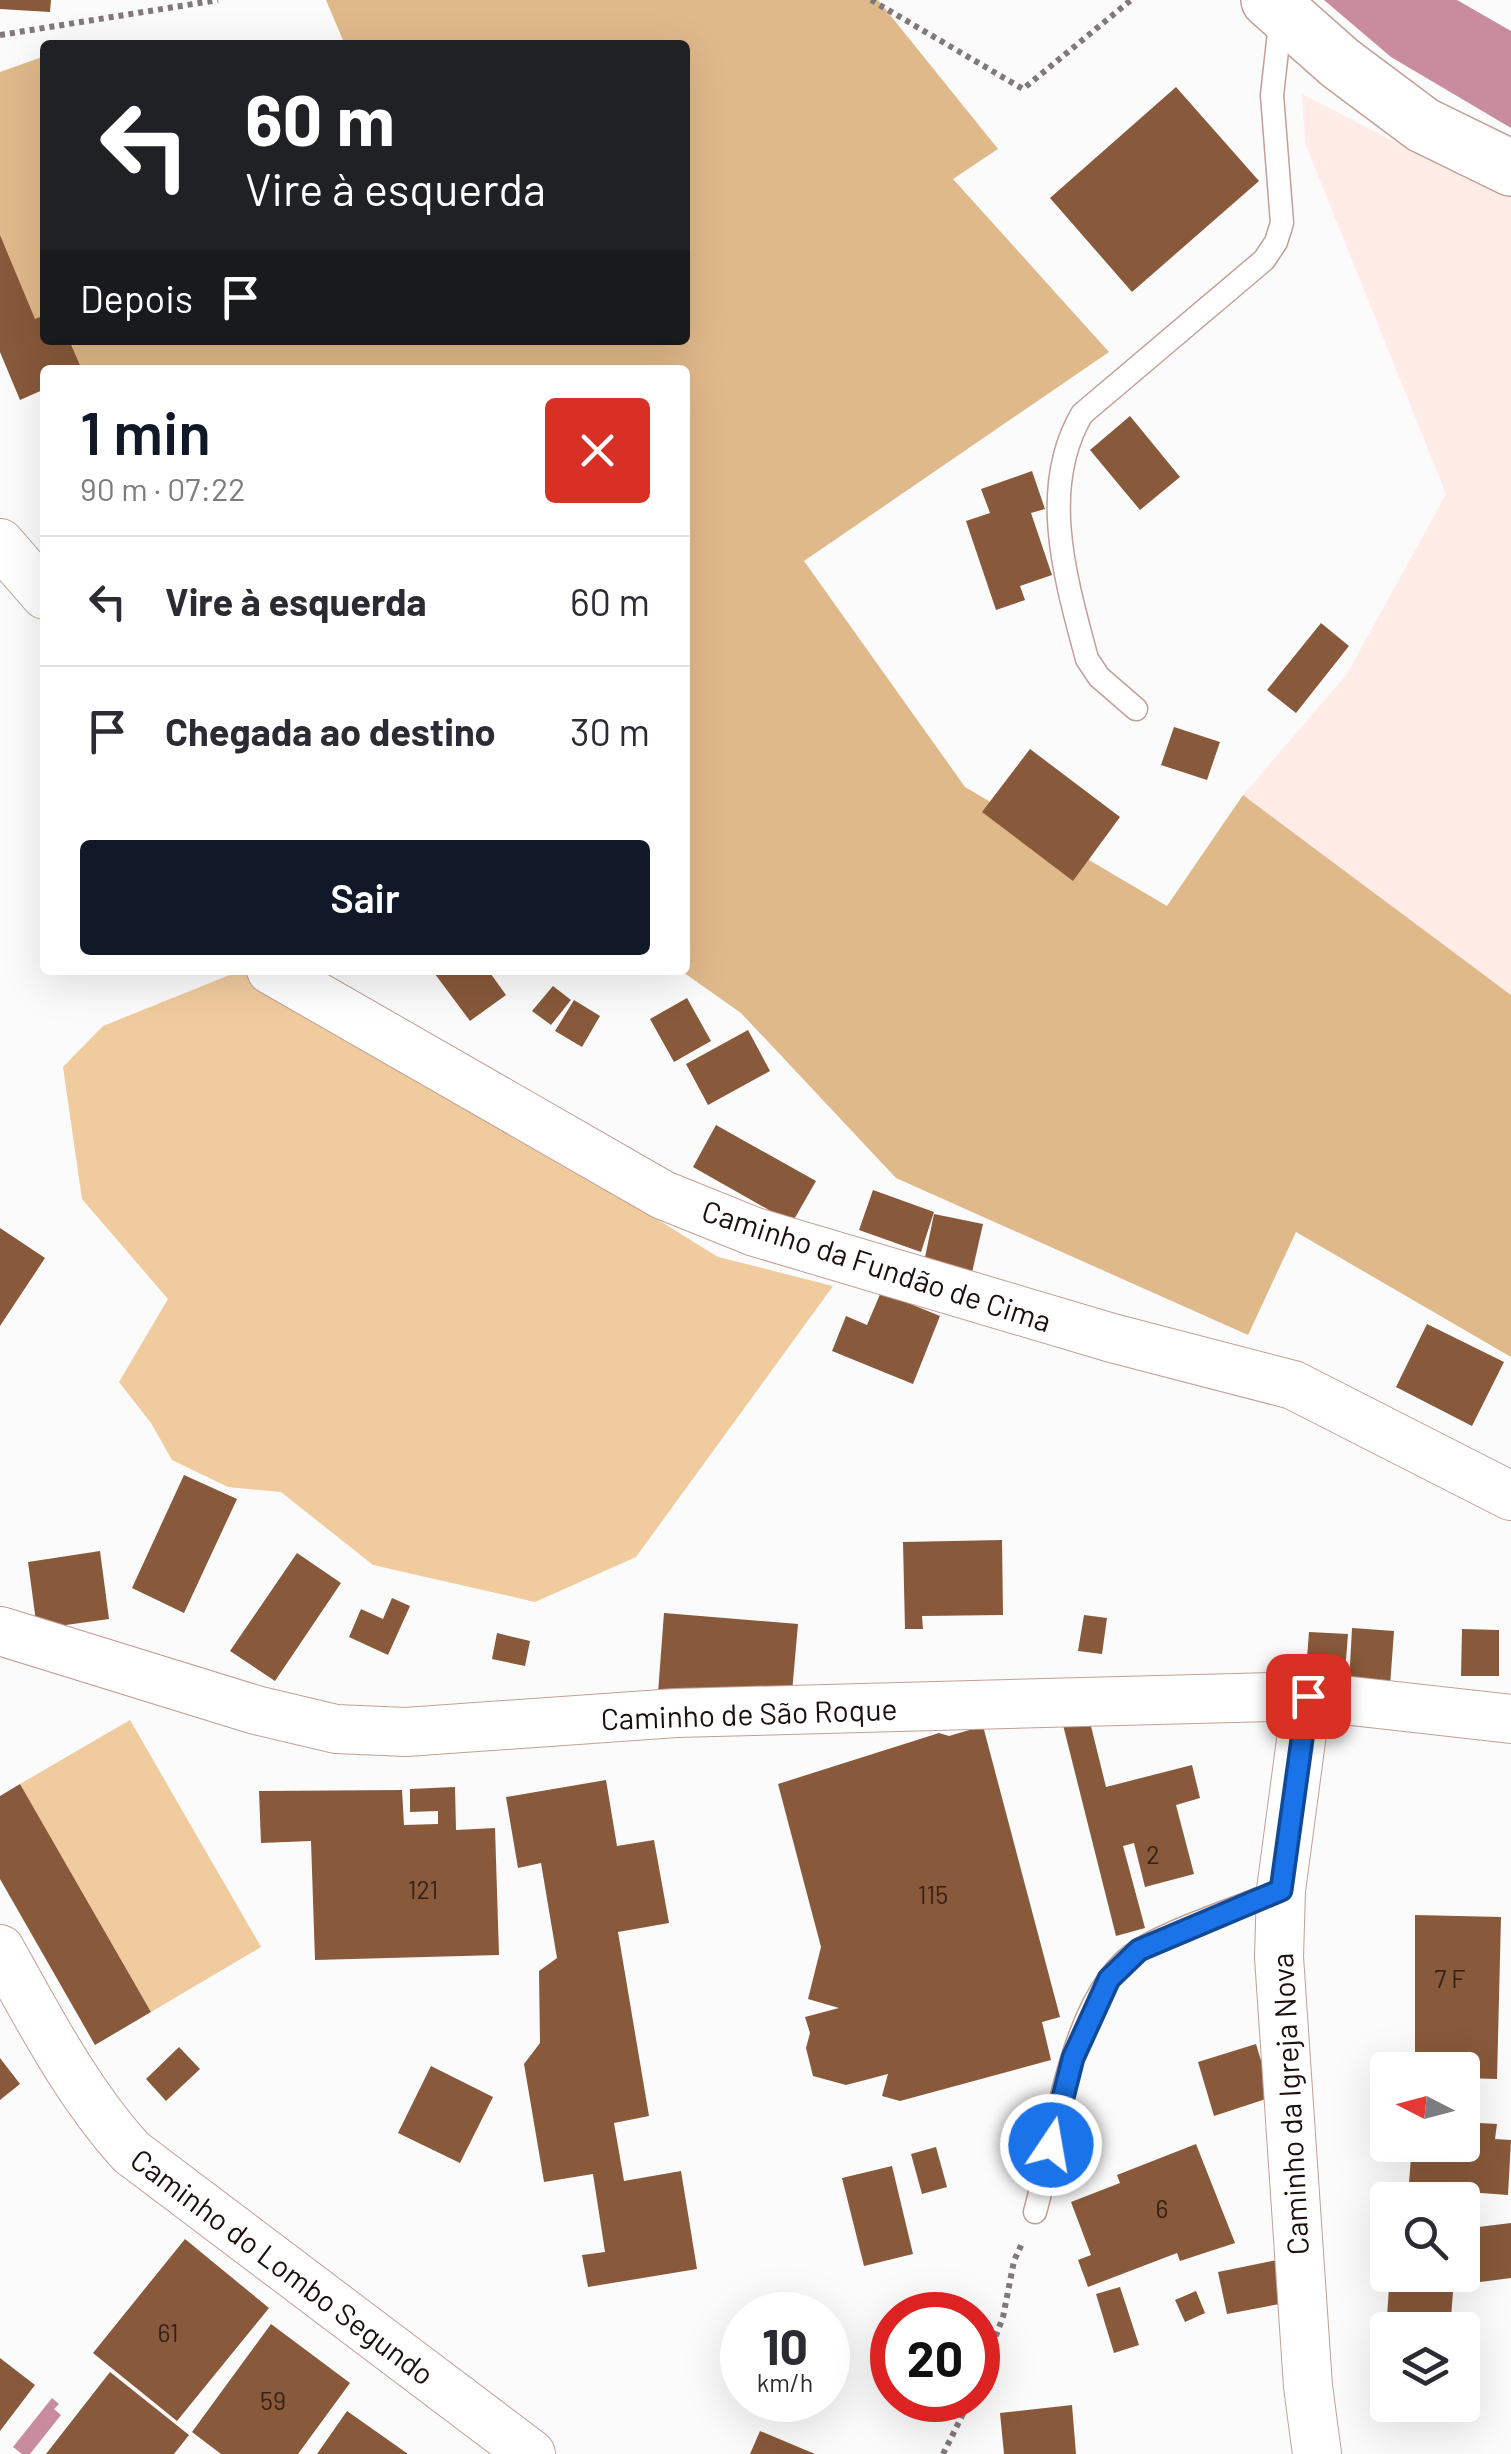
<!DOCTYPE html>
<html lang="pt">
<meta charset="utf-8">
<style>
body{margin:0;font-family:Barlow,sans-serif;background:#f7f7f7;color:#2b2b33;height:100vh;display:flex;flex-direction:column;font-size:38px;white-space:nowrap}
*{box-sizing:border-box;margin:0}
p{font-size:32px;color:#7c7c81}
.icon{flex:none;width:55px;height:55px;fill:none;stroke:currentColor;stroke-width:2;stroke-linecap:round;stroke-linejoin:round}
.map{position:relative;flex:1;overflow:hidden}
.sheet{position:absolute;left:40px;top:365px;width:650px;height:610px;display:flex;flex-direction:column;background:#fff;border-radius:10px;box-shadow:0 10px 40px #0002}
.sheet>*{flex:none}
.hud{position:absolute;left:40px;top:40px;width:650px;height:305px;border-radius:10px;box-shadow:0 10px 40px #0002;background:#202124;color:#fff;overflow:hidden}
.needle{width:65px;rotate:276deg}
.controls{position:absolute;left:1370px;top:2052px;display:grid;gap:20px}
.controls a{display:grid;place-items:center;width:110px;height:110px;border-radius:10px;background:#fff;box-shadow:0 10px 40px #0002;font-size:50px}
.speed{position:absolute;left:720px;top:2292px;display:flex;gap:20px;font-size:50px;font-weight:700;text-align:center}
.speed>*{display:grid;place-content:center;width:130px;height:130px;border-radius:50%;background:#fff;box-shadow:0 10px 40px #0002;line-height:1}
.speed small{font-size:25px;font-weight:400}
.speed .limit{border:15px solid #d22;background:#fff;color:#111}
.pin{position:absolute;display:grid;place-items:center;width:85px;height:85px;color:#fff;margin:-42px;border-radius:20px;box-shadow:0 5px 15px #0006}
.me{position:absolute;width:110px;margin:-55px;rotate:12deg;stroke-linejoin:round;filter:drop-shadow(0 0 8px #0008)}
.turn{display:flex;align-items:center;gap:35px;height:210px;padding:0 40px;font-size:45px}
.turn .icon{width:130px;height:130px;stroke-width:2.5}
.turn b{display:block;font-size:70px;line-height:85px}
.then{display:flex;align-items:center;height:95px;padding:0 40px;background:#0003;gap:20px;font-size:38px}
.round{display:grid;place-items:center;flex:none;width:105px;height:105px;border-radius:10px;background:#f7f7f7}
.summary{display:flex;align-items:center;justify-content:space-between;height:170px;padding:0 40px}
h1{font-size:60px;font-weight:600;line-height:75px;color:#111827}
.action{display:flex;gap:20px;margin-top:auto;padding:20px 40px}
.action a{flex:1;height:115px;border-radius:10px;background:#111827;color:#fff;font-size:40px;font-weight:600;line-height:115px;text-align:center}
ul{padding:0;list-style:none}
li{display:flex;align-items:center;gap:30px;height:130px;padding:0 40px;border-top:2px solid #e1e1e2}
li div{flex:1}
li b{display:block;font-size:38px}
li em{font-style:normal}
.map>svg:first-child{display:block}
.built{fill:#ffece7}
.green{fill:#f0cb9e}
.forest{fill:#e0b98a}
.water{fill:#c98c9f}
.building{fill:#88593a}
.lines{fill:none;stroke-linecap:round;stroke-linejoin:round}
.service-casing{stroke:#c39f95;stroke-width:25}
.minor-casing{stroke:#c39f95;stroke-width:50}
.secondary-casing{stroke:#c39f95;stroke-width:58}
.path{stroke:#807978;stroke-width:6;stroke-dasharray:5 5;stroke-linecap:butt}
.service{stroke:#fff;stroke-width:22}
.minor{stroke:#fff;stroke-width:48}
.secondary{stroke:#fff;stroke-width:55}
.route-casing{stroke:#114b97;stroke-width:25}
.route{stroke:#1a73e8;stroke-width:18}
.labels{text-anchor:middle;dominant-baseline:central;stroke-width:9;stroke-linejoin:round;paint-order:stroke}
.number-label{font-size:25px;fill:#372218}
.street-label{font-size:30px;fill:#1c0f0c;stroke:#fff}
</style>
<div class="map">
<svg width="1511" height="2454" viewBox="0 0 1511 2454">
<rect width="100%" height="100%" fill="#fbfbfb"/>
<!-- built -->
<path class="built" d="M1302,94l145,75 64,25v801l-268,-200 104,-121 99,-180 -141,-351z"/>
<!-- green -->
<path class="green" d="M242,970h13l463,287 115,29 -197,271 -101,45 -162,-37 -92,-73 -53,-5 -56,-27 -21,-37 -32,-41 49,-83 -86,-100 -19,-132 40,-41z
M130,1720l131,227 -110,65 -131,-228z"/>
<!-- forest -->
<path class="forest" d="M326,0h552l120,149 -45,30 156,173 -305,209 161,226 202,119 76,-111 268,200v362l-215,-125 -48,103 -352,-157 -155,-165 -61,-43h5v-600h-639l-46,-100v-198l45,-16v284h640v-295h-340z"/>
<!-- water -->
<path class="water" d="M1324,0h133l54,31v97l-120,-71z
M52,2398l7,6 -5,5 7,6 -31,39h-8l-9,-7z"/>
<!-- building -->
<path class="building" d="M0,0h51l-1,12 -50,-3z
M1176,87l83,94 -127,111 -82,-94z
M0,235l35,84 10,-4v25h24l13,30h-37v19l-25,11 -20,-48z
M1130,416l50,61 -40,33 -50,-60z
M1032,471l13,38 -14,4 21,62 -32,11 5,14 -29,10 -30,-89 24,-8 -9,-24z
M1321,623l28,23 -53,67 -29,-23z
M1174,727l46,15 -13,38 -46,-15z
M1030,749l90,68 -47,64 -91,-69z
M432,970h56l18,25 -36,26z
M553,986l18,14 -20,25 -19,-14z
M687,998l24,43 -37,21 -24,-43z
M574,1000l26,16 -18,31 -27,-16z
M748,1030l22,41 -62,34 -22,-41z
M716,1125l100,56 -24,42 -99,-56z
M873,1190l61,22 -13,40 -62,-22z
M934,1214l49,10 -12,53 -48,-10z
M0,1228l45,30 -45,68z
M881,1292l59,24 -27,68 -81,-33 14,-35 21,9z
M1427,1324l77,38 -32,64 -76,-39z
M184,1475l53,24 -53,114 -52,-25z
M1002,1540l1,75 -81,1 1,13h-18l-2,-87z
M100,1551l9,68 -72,10 -9,-67z
M297,1553l44,30 -66,98 -45,-30z
M392,1598l18,8 -22,49 -39,-18 12,-28 22,10z
M664,1613l134,11 -7,80 -133,-11z
M1084,1615l23,3 -5,36 -24,-3z
M1352,1628l42,3 -4,55 -41,-3z
M1462,1629l37,1v46h-38z
M1309,1632l39,2 -3,39 -39,-2z
M497,1633l33,8 -5,25 -33,-7z
M1089,1718l17,69 86,-22 8,33 -24,7 18,69 -49,13 -11,-44 -11,3 22,82 -29,8 -53,-211z
M983,1726l77,291 -18,5 9,38 -151,41 -18,-5 6,-22 -42,11 -33,-9 -7,-28 4,-15 -5,-16 34,-9 -31,-9 13,-52 -43,-163 161,-51 10,3z
M606,1780l11,66 37,-6 15,83 -51,9 31,184 -35,7 10,58 57,-10 16,98 -109,18 -6,-32 23,-3 -12,-78 -49,8 -20,-118 16,-21 -1,-72 18,-13 -16,-95 -23,5 -12,-71z
M20,1784l131,228 -56,33 -95,-166v-83z
M455,1787l1,43 39,-2 4,127 -184,5 -4,-119 -50,2 -2,-52 143,-1 2,35 34,-1v-13l-28,1v-23z
M1415,1915l86,2 -4,162 -35,-1v-8h-47z
M1256,2044l16,53 -58,19 -16,-54z
M179,2047l21,22 -34,32 -20,-22z
M0,2058l20,26 -20,16z
M431,2066l62,31 -33,66 -62,-30z
M1462,2122l35,2 -2,15 16,1 -3,55 -41,-3 -1,7 -58,-4 4,-50h50z
M1196,2144l39,99 -55,18 -3,-8 -89,34 -10,-27 13,-5 -20,-53 49,-19 -3,-8z
M936,2147l11,40 -25,7 -11,-40z
M892,2166l21,88 -49,12 -22,-88z
M1511,2223v55l-46,6 -3,-55z
M185,2239l84,69 -92,113 -84,-68z
M1277,2260l8,43 -58,11 -9,-42z
M1120,2287l19,58 -25,8 -18,-59z
M1389,2288l64,4 -3,38h-64z
M1196,2291l9,22 -20,9 -10,-22z
M271,2324l79,59 -52,71h-77l-29,-22z
M0,2358l35,27 -35,46z
M110,2372l79,63 -15,19h-128z
M1072,2405l4,49h-72l-4,-41z
M347,2411l61,43h-91z
M760,2431l55,23h-65z"/>
<g class="lines">
<defs>
<path id="service" d="M1136,709l-37,-32 -12,-18c-21,-79 -49,-170 -5,-245l182,-154 12,-18 6,-19 -10,-128 9,-80
M1035,2212c21,-72 35,-222 106,-263 37,-22 98,-41 140,-59"/>
<path id="minor" d="M0,543l45,52
M271,970l392,225 92,37 357,106 181,47 218,111
M0,1631l256,79 80,19 70,3 270,-19 631,-17 204,23
M1307,1696l-26,194 -2,67 29,429 9,68
M0,1949c40,71 76,142 131,203l400,302"/>
<path id="secondary" d="M1269,0l71,63 83,62 88,43"/>
</defs>
<!-- service casing -->
<use href="#service" class="service-casing"/>
<!-- minor casing -->
<use href="#minor" class="minor-casing"/>
<!-- secondary casing -->
<use href="#secondary" class="secondary-casing"/>
<!-- path -->
<path class="path" d="M871,0l152,89 108,-89
M0,35l218,-35
M978,2383l25,-66 11,-56 9,-20
M943,2454l27,-54"/>
<!-- service -->
<use href="#service" class="service"/>
<!-- minor -->
<use href="#minor" class="minor"/>
<!-- secondary -->
<use href="#secondary" class="secondary"/>
</g>
<g class="lines">
<defs>
<path id="route" d="M1051,2145l22,-87 36,-79 30,-29 142,-60 27,-194"/>
</defs>
<!-- route casing -->
<use href="#route" class="route-casing"/>
<!-- route -->
<use href="#route" class="route"/>
</g>
<g class="labels">
<!-- number labels -->
<g class="number-label">
<text x="1153" y="1854">2</text>
<text x="423" y="1889">121</text>
<text x="933" y="1894">115</text>
<text x="1450" y="1978">7 F</text>
<text x="1162" y="2208">6</text>
<text x="168" y="2332">61</text>
<text x="273" y="2400">59</text>
</g>
<!-- street labels -->
<g class="street-label">
<text transform="translate(877 1265) rotate(18)">Caminho da Fundão de Cima</text>
<text transform="translate(749 1713) rotate(-2)">Caminho de São Roque</text>
<text transform="translate(1289 2104) rotate(-93)">Caminho da Igreja Nova</text>
<text transform="translate(283 2266) rotate(37)">Caminho do Lombo Segundo</text>
</g>
</g>
</svg>
<div class="controls">
<a><svg class="needle" viewBox="-14 -14 28 28"><path d="M0-13l5 13h-10z" fill="#e53935"/><path d="M0 13l5-13h-10z" fill="#7c7c81"/></svg></a>
<a><svg class="icon" aria-label="search" viewBox="0 0 24 24"><circle cx="10" cy="10" r="6"/><path d="M15 15l6 6"/></svg></a>
<a><svg class="icon" aria-label="layers" viewBox="0 0 24 24"><path d="M12 4l9 5-9 5-9-5zM3 14l9 5 9-5"/></svg></a>
</div>
<div class="speed"><div>10<small>km/h</small></div><div class="limit">20</div></div>
<div class="pin" style="left:1308px;top:1696px;background:#d93025"><svg class="icon" aria-label="arrive" viewBox="0 0 24 24"><path d="M6 21V4h12l-3 4 3 4H6"/></svg></div>
<svg class="me" style="left:1051px;top:2145px" viewBox="-20 -20 40 40"><circle r="17" fill="#1a73e8" stroke="#fff" stroke-width="3"/><path d="M0-11L8 9 0 5-8 9z" fill="#fff"/></svg>
<div class="hud">
<div class="turn"><svg class="icon" aria-label="left" viewBox="0 0 24 24"><path d="M17 20v-9H6M10 6l-5 5 5 5"/></svg><div><b>60 m</b>Vire à esquerda</div></div>
<div class="then">Depois<svg class="icon" aria-label="arrive" viewBox="0 0 24 24"><path d="M6 21V4h12l-3 4 3 4H6"/></svg></div>
</div>
<section class="sheet">
<div class="summary"><div><h1>1 min</h1><p>90 m · 07:22</p></div><a class="round" style="background:#d93025;color:#fff"><svg class="icon" aria-label="close" viewBox="0 0 24 24"><path d="M6 6l12 12M18 6L6 18"/></svg></a></div>
<ul>
<li><svg class="icon" aria-label="left" viewBox="0 0 24 24"><path d="M17 20v-9H6M10 6l-5 5 5 5"/></svg><div><b>Vire à esquerda</b></div><em>60 m</em></li>
<li><svg class="icon" aria-label="arrive" viewBox="0 0 24 24"><path d="M6 21V4h12l-3 4 3 4H6"/></svg><div><b>Chegada ao destino</b></div><em>30 m</em></li>
</ul>
<div class="action"><a>Sair</a></div>
</section>
</div>
